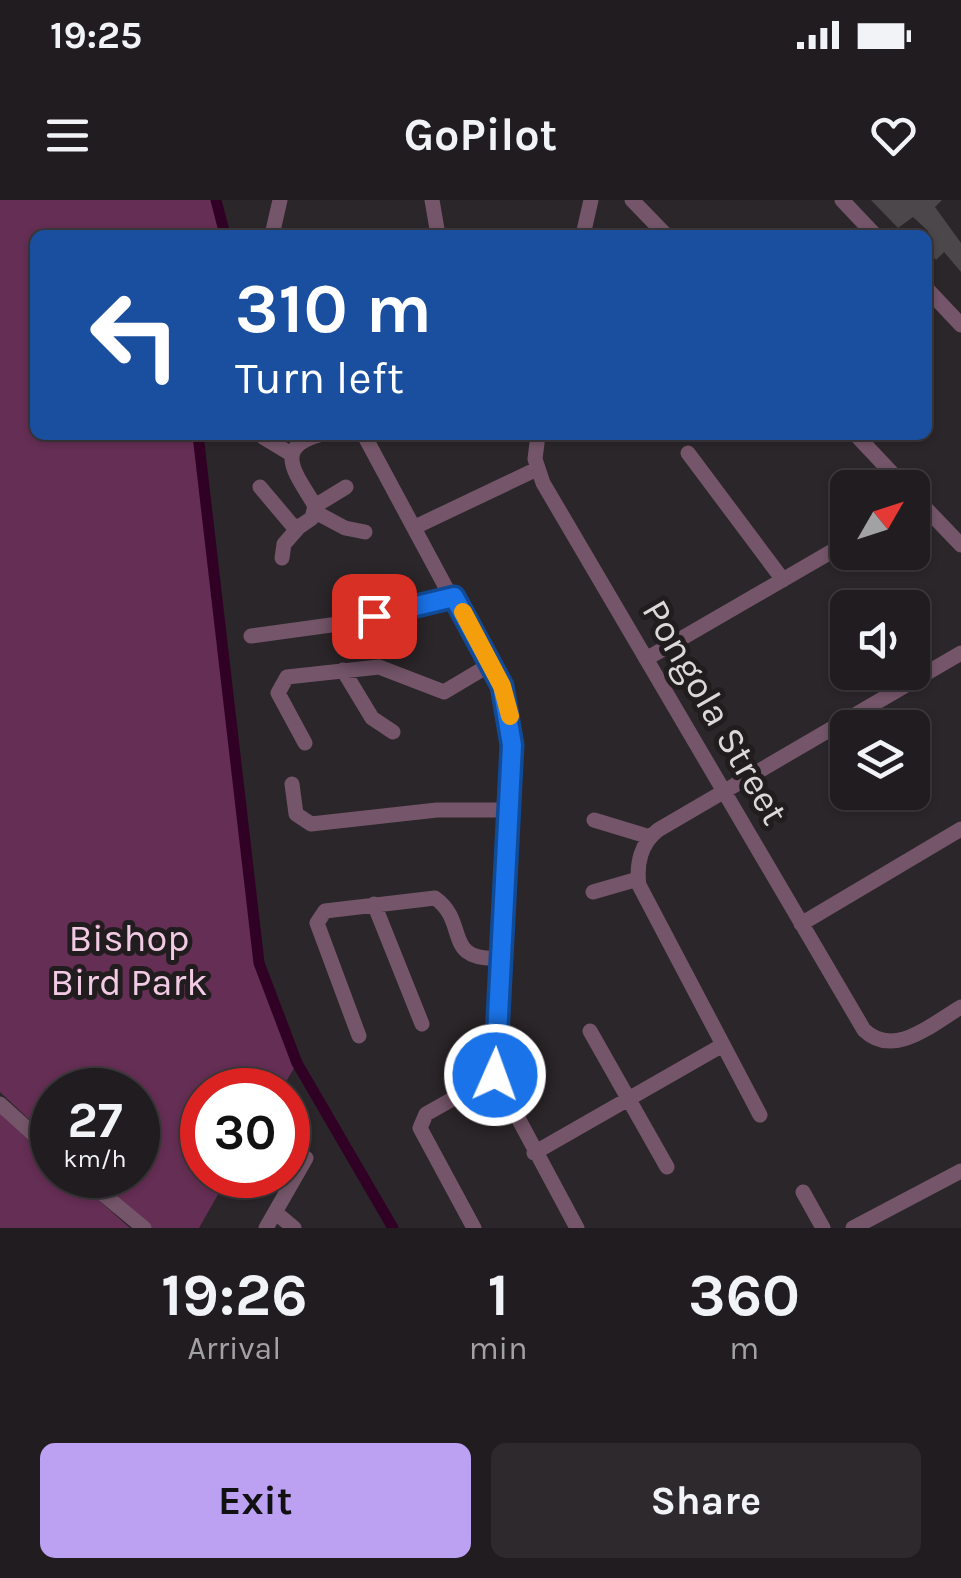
<!DOCTYPE html>
<style>
body{margin:0;font-family:Karla,sans-serif;background:#2d292c;color:#f1f3f6;height:100vh;display:flex;flex-direction:column;font-size:38px;white-space:nowrap}
*{box-sizing:border-box;margin:0}
p{font-size:32px;color:#a2a1a4}
.icon{flex:none;width:55px;height:55px;fill:none;stroke:currentColor;stroke-width:2;stroke-linecap:round;stroke-linejoin:round}
.map{position:relative;height:1028px;overflow:hidden}
.panel{display:flex;flex-direction:column;background:#201c1f;flex:1}
.panel>*{flex:none}
.top-card{position:absolute;left:30px;top:30px;width:902px;height:210px;border-radius:15px;box-shadow:0 2px 8px #0004,0 0 0 2px #3d3a3d;background:#1a4fa0;color:#fff;overflow:hidden}
.needle{width:65px;rotate:51deg}
.buttons{position:absolute;left:830px;top:270px;display:grid;gap:20px}
.buttons a{display:grid;place-items:center;width:100px;height:100px;border-radius:15px;background:#201c1f;box-shadow:0 2px 8px #0004,0 0 0 2px #3d3a3d;font-size:50px}
.speed{position:absolute;left:30px;top:868px;display:flex;gap:20px;font-size:50px;font-weight:700;text-align:center}
.speed>*{display:grid;place-content:center;width:130px;height:130px;border-radius:50%;background:#201c1f;box-shadow:0 2px 8px #0004,0 0 0 2px #3d3a3d;line-height:1}
.speed small{font-size:25px;font-weight:400}
.speed .limit{border:15px solid #d22;background:#fff;color:#111}
.pin{position:absolute;display:grid;place-items:center;width:85px;height:85px;color:#fff;margin:-42px;border-radius:20px;box-shadow:0 5px 15px #0006}
.me{position:absolute;width:110px;margin:-55px;rotate:2deg;stroke-linejoin:round;filter:drop-shadow(0 0 8px #0008)}
.turn{display:flex;align-items:center;gap:35px;height:210px;padding:0 40px;font-size:45px}
.turn .icon{width:130px;height:130px;stroke-width:2.5}
.turn b{display:block;font-size:70px;line-height:85px}
.eta{display:flex;justify-content:space-evenly;align-items:center;height:170px;text-align:center}
.eta b{font-size:60px;font-weight:700;line-height:70px}
.action{display:flex;gap:20px;margin-top:auto;padding:20px 40px}
.action a{flex:1;height:115px;border-radius:15px;background:#bca0f2;color:#111;font-size:40px;font-weight:700;line-height:115px;text-align:center}
.action a+a{background:#2d292c;color:#f1f3f6}
.status{display:flex;justify-content:space-between;align-items:center;height:70px;padding:0 50px;background:#201c1f;direction:ltr}
.status svg{height:28px;fill:currentColor}
header{display:flex;justify-content:space-between;align-items:center;height:130px;padding:0 40px;background:#201c1f;font-size:45px;font-weight:700}
.map>svg:first-child{display:block}
.green{fill:#652e54}
.lines{fill:none;stroke-linecap:round;stroke-linejoin:round}
.canal{stroke:#310025;stroke-width:11}
.building{fill:#4c474a}
.minor{stroke:#745569;stroke-width:15}
.route-casing{stroke:#114b97;stroke-width:25}
.route{stroke:#1a73e8;stroke-width:18}
.slow{stroke:#f59e0b;stroke-width:18}
.labels{text-anchor:middle;dominant-baseline:central;stroke-width:10;stroke-linejoin:round;paint-order:stroke}
.street-label{font-size:38px;fill:#dad8d9;stroke:#211d1f}
.park-label{font-size:38px;fill:#f3cae4;stroke:#211d1f}
</style>
<div class="status"><b>19:25</b><svg viewBox="0 0 49 12"><path d="M0 12V9h3v3zM5 12V6h3v6zM10 12V3h3v9zM15 12V0h3v12zM26 1h20v11H26zM47 4h2v5h-2z"/></svg></div>
<header><svg class="icon" aria-label="menu" viewBox="0 0 24 24"><path d="M4 6h16M4 12h16M4 18h16"/></svg>GoPilot<svg class="icon" aria-label="heart" viewBox="0 0 24 24"><path d="M12 20l-8-8c-3-5 5-10 8-4 3-6 11-1 8 4z"/></svg></header>
<div class="map">
<svg width="961" height="1028" viewBox="0 0 961 1028">
<rect width="100%" height="100%" fill="#2b2629"/>
<!-- green -->
<path class="green" d="M0,0h216l9,35h-190v200h163l61,528 38,100 -16,27h-79v85h27l-30,53h-51l-59,-53h49v-85h-86v51l-52,-49z
M0,912l52,47v16h18l60,53h-130z"/>
<g class="lines">
<!-- canal -->
<path class="canal" d="M216,0l9,35
M198,235l61,528 38,100 96,165"/>
</g>
<!-- building -->
<path class="building" d="M871,0h71l-7,7 26,36v29l-17,-20 -8,8 -8,-9 3,-5 -3,-15 -15,-14 -15,11z"/>
<g class="lines">
<!-- minor -->
<path class="minor" d="M432,0l6,35
M632,0l34,35
M842,0l33,35
M272,35l8,-35
M583,35l8,-35
M928,90l33,35
M364,235l144,268 4,42 -17,330 82,153
M538,235l-3,24 8,24 321,547c30,29 68,-6 97,-23
M856,235l50,53
M263,237l28,17
M688,253l95,127
M260,287l32,38 7,2 13,-9 3,-12c-17,-30 -44,-58 4,-71
M912,294l49,51
M315,306l31,-19
M315,312l30,16 20,4
M415,327l122,-58
M282,358l2,-14 15,-17
M251,436l80,-11 123,-28
M646,459l202,-117
M343,470l29,48 21,14
M305,543l-27,-50 9,-16 92,-10 65,25 47,-28
M292,584l4,30 15,10 126,-14h71
M594,620l56,17
M593,692l45,-13
M374,704l48,120
M801,724l160,-95
M590,831l77,136
M359,836l-42,-113 8,-12 110,-13c35,25 6,64 66,60
M0,904l52,47
M760,915l-121,-230c-3,-21 2,-42 19,-55l303,-177
M534,953l187,-107
M80,975l64,53
M803,992l20,36
M275,1012l19,16
M266,1028l40,-70
M474,1028l-54,-100 6,-14 69,-39
M853,1028l108,-57"/>
</g>
<g class="lines">
<defs>
<path id="route" d="M374,416l80,-19 48,89 10,59 -17,330"/>
</defs>
<!-- route casing -->
<use href="#route" class="route-casing"/>
<!-- route -->
<use href="#route" class="route"/>
<!-- slow -->
<path class="slow" d="M463,412l39,74 8,30"/>
</g>
<g class="labels">
<!-- street labels -->
<g class="street-label">
<text transform="translate(715 512) rotate(60)">Pongola Street</text>
</g>
<!-- park labels -->
<g class="park-label">
<text x="129" y="738">Bishop<tspan x="129" dy="44">Bird Park</tspan></text>
</g>
</g>
</svg>
<div class="buttons">
<a><svg class="needle" viewBox="-14 -14 28 28"><path d="M0-13l5 13h-10z" fill="#e53935"/><path d="M0 13l5-13h-10z" fill="#a2a1a4"/></svg></a>
<a><svg class="icon" aria-label="sound" viewBox="0 0 24 24"><path d="M4 9h4l5-4v14l-5-4H4zM17 9q2 3 0 6"/></svg></a>
<a><svg class="icon" aria-label="layers" viewBox="0 0 24 24"><path d="M12 4l9 5-9 5-9-5zM3 14l9 5 9-5"/></svg></a>
</div>
<div class="speed"><div>27<small>km/h</small></div><div class="limit">30</div></div>
<div class="pin" style="left:374px;top:416px;background:#d93025"><svg class="icon" aria-label="arrive" viewBox="0 0 24 24"><path d="M6 21V4h12l-3 4 3 4H6"/></svg></div>
<svg class="me" style="left:495px;top:875px" viewBox="-20 -20 40 40"><circle r="17" fill="#1a73e8" stroke="#fff" stroke-width="3"/><path d="M0-11L8 9 0 5-8 9z" fill="#fff"/></svg>
<div class="top-card">
<div class="turn"><svg class="icon" aria-label="left" viewBox="0 0 24 24"><path d="M17 20v-9H6M10 6l-5 5 5 5"/></svg><div><b>310 m</b>Turn left</div></div>
</div>
</div>
<section class="panel">
<div class="eta">
<div><b>19:26</b><p>Arrival</p></div>
<div><b>1</b><p>min</p></div>
<div><b>360</b><p>m</p></div>
</div>
<div class="action"><a>Exit</a><a>Share</a></div>
</section>
